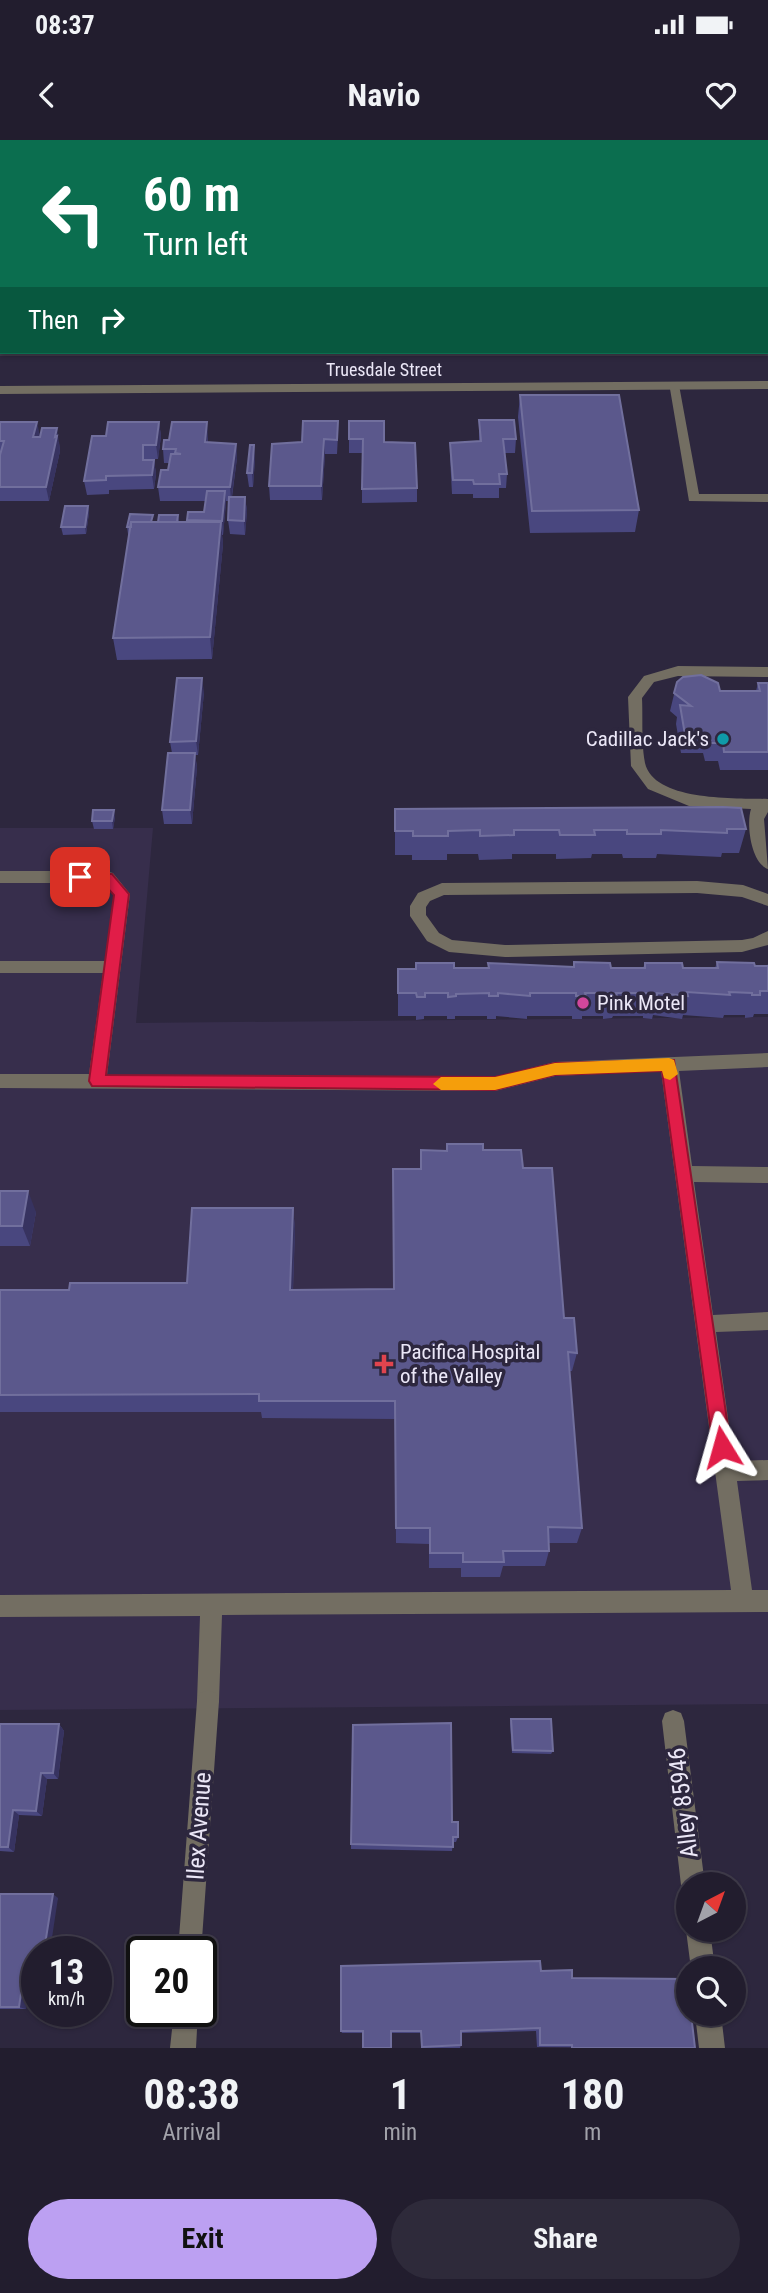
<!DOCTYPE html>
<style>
body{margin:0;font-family:"Roboto Condensed",sans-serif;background:#2e2a3a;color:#f1f3f6;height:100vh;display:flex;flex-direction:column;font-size:26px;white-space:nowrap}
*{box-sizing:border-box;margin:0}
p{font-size:23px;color:#a2a2aa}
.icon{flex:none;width:38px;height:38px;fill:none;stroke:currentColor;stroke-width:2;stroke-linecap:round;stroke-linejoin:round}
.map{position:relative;height:1908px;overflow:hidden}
.panel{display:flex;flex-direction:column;background:#221d2e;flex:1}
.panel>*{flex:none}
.top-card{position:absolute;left:0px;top:0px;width:768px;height:214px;box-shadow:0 2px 5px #0004,0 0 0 2px #3f3b4a;background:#0b6e4f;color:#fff;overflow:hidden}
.needle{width:46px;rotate:41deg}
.fabs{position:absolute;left:676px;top:1732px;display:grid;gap:14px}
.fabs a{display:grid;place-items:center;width:70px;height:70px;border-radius:50%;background:#221d2e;box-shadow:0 2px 5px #0004,0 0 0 2px #3f3b4a;font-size:35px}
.speed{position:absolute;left:21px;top:1796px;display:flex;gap:14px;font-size:35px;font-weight:700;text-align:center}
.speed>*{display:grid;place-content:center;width:91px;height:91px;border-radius:50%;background:#221d2e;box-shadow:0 2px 5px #0004,0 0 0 2px #3f3b4a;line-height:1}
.speed small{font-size:18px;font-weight:400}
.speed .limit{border:4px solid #111;border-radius:10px;background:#fff;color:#111}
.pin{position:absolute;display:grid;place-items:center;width:60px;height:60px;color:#fff;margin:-30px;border-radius:14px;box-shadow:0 4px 10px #0006}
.me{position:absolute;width:77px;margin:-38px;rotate:352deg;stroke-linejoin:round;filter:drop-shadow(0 0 5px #0008)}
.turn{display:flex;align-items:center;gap:24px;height:147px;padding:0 28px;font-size:32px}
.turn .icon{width:91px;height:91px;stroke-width:2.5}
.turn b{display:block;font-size:49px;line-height:60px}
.then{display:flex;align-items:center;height:66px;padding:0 28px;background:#0003;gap:14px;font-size:26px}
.eta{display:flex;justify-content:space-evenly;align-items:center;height:119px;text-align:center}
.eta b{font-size:42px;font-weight:700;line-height:49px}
.primary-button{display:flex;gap:14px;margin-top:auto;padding:14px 28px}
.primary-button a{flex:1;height:80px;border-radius:42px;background:#bca0f2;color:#111;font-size:28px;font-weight:700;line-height:80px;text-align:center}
.primary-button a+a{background:#2e2a3a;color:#f1f3f6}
.status{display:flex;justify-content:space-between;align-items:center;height:49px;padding:0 35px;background:#221d2e;direction:ltr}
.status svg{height:19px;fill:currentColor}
header{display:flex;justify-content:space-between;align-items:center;height:91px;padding:0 28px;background:#221d2e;font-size:32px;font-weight:700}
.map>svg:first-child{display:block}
.built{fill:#372e4c}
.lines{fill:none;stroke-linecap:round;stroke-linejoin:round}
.path{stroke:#6c677b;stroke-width:2.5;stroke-dasharray:1 3.5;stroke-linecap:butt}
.lane{fill:#736e62;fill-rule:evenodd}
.street{fill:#736e62;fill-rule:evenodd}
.primary{fill:#bbb097;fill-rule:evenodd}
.wall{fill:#49477f}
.shaded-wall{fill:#373360}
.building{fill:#5b588c;stroke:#716f9d;stroke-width:2}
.route{fill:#e11d48;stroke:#92132f;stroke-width:2}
.slow{fill:#f59e0b}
.culture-dot{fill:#0f9aa8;stroke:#2d273e;stroke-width:2.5}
.hotel-dot{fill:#d1479c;stroke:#2d273e;stroke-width:2.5}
.health-dot{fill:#e0444e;stroke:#2d273e;stroke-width:2.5}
.labels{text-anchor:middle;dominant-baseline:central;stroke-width:7;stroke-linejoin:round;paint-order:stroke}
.far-street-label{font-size:18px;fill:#ebe7f7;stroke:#2d273e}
.poi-label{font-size:21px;fill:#ebe7f7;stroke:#2d273e;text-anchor:start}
.near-street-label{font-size:24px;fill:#ebe7f7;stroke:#2d273e}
</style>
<div class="status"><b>08:37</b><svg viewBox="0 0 49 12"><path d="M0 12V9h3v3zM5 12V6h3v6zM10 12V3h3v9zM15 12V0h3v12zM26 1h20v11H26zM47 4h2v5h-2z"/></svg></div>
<header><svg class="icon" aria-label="back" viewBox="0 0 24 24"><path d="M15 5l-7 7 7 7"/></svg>Navio<svg class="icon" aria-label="heart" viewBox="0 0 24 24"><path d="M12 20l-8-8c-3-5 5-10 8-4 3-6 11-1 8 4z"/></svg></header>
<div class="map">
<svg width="768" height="1908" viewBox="0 0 768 1908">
<rect width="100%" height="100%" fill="#2d273e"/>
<!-- built -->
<path class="built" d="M0,688h153l-17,195 632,-6v687l-768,6z"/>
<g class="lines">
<!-- path -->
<path class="path" d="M766,12l2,4"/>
<!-- lane -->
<path class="lane" d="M599,0h10l1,2h-10z
M669,243l10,2 20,109h69v8l-79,-1z
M678,526l90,1v10l-90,-1 -24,6 -12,16c1,20 -1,45 3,65 9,39 92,35 123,36v13l-4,7 4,50c-17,-6 -22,-45 -17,-60l-62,-3 -41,-17 -17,-23 -3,-69 16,-21z
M0,731h107l6,2 17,21 -23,181 388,2 60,-15 213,-9v14l-89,4 13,95 76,1v16l-74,-1 19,133 55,-3v18l-52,2 18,129 34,-1v20l-31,1 15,109h16v22l-546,3 -3,86 -3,8 -8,3 -8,-3 -3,-8 3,-85 -200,1v-22l731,-5 -70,-519 -106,5 -60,15 -495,-3v-14h89l14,-101h-103v-12h105l9,-66 -11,-12h-103z
M697,741l46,4 25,9v12l-26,-9 -45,-4 -253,2 -14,6 -4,6v8l13,18 13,7 53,5 237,-5 11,-2 15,-7v14l-26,7 -237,5 -56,-5 -22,-11 -17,-25v-10l8,-13 24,-10z
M673,1570l8,3 3,8 21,164h-17v10l-7,-10 -19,-164 3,-8z
M688,1785v5h22l5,39h-24l-5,-39z
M695,1874h26l4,34h-26z"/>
<!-- street -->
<path class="street" d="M768,241v8l-768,5v-8z
M208,1550l8,3 3,8 -18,252v-2h-23l19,-250 3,-8z
M174,1871h24l-2,37h-26z"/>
<!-- primary -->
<path class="primary" d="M713,0h10l1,2h-10z
M766,153h2v11h-2z"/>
</g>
<!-- wall -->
<path class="wall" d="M0,0l2,2v115h-2z
M520,255l119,115 -4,22 -105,1 -12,-116z
M479,280l37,19 -1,14h-10l2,21 -1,14h-7v10h-26v-4h-21l-2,-37v-14l29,-1z
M349,281l35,21 33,46v14l-55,1v-50h-13z
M0,282l39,15 20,5 1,9 -11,50h-49z
M159,282l2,14 -3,23h-13v1h9l2,14 -2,15 -45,1v4l-22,1 -3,-14 22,-45z
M338,295l-1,19h-12l-3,46h-52l-1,-14 33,-44z
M208,296v7l28,1 1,14 -5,39h13l2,14 -2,24 -15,-1 -2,-14 1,-19h-3l-3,34h-1l1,9 -11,115 -95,1 -4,-22 16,-104h-1l-1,-7 31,-5 20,-7 1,7h8v-2l17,-8 2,-11h-46l-2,-14 10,-17 1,-7h-5l-1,-14z
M255,319l-2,28h-4l-2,-14z
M88,366l1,7 -3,21 -23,1 -2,-8z
M677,542l43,9h36l2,-8h10v87h-48l-2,-9h-13l-2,-8h-22l-5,-29 1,-7 -7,-6z
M204,552l-6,63h-3l2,12 -5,57h-28l-2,-14 10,-57 -2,-11z
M395,669l351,20 -7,24h-17l-1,4 -64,-3 -1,4h-33l-1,-4h-30l-1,4 -35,1v-5h-44v5l-33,1 -1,-6h-31v6h-35v-5h-17z
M115,677l-2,12h-19l-2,-8z
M574,822l37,6h32l2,-5 38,5h32l2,-6 38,4h12l1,-2v50h-14l-1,3 -8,1v-3h-21l-1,3 -40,-3 -1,4 -29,-4 -1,4 -9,-1v-2h-30l-1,2 -9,1v-3h-21v3h-10v-3h-45v3l-31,-3v3h-9v-3h-32v3h-8v-3h-23v3l-8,1v-4h-18v-47l175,-2z
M421,1010h62l40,18 41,150 13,35 -5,18h-3l13,157 -5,15h-28v8l-4,15h-42l-3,11h-39v-9h-32v-24l-33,-1 -1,-124 -133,-1 -1,-6h-261v-122h69l118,-7 106,-75 2,21 -2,61 101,-1 26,-120z
M0,1051l36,21 -6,34h-30z
M511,1579l42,32 -2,3 -39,-1 -2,-30z
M0,1584h59l5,7 -6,48h-11l-5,37 -23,-1 -5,37 -14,-1z
M452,1682l6,15 -2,5h-3l-1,9 -101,-2v-5z
M0,1754l58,4 -21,53v18h-6l-5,40h-26z
M541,1831l31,7 123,70 -158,-1 -1,-16 -75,2v12l-1,3h-39v-15h-79l-1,-2z"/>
<!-- shaded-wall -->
<path class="shaded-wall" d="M37,282l3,14 -7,1z
M159,282l2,14 -3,23 -2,-14z
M207,282l1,14 -2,20 -1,-14z
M57,288l3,23 -11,50 -3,-14z
M324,299l1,15 -3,46 -1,-14z
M236,304l1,14 -6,43 -1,-14z
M254,305l1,14 -2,28 -1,-14z
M154,320l2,14 -2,15 -2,-14z
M225,351l1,14 -3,30 -1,-14z
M245,357l2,14 -2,24 -1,-14z
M88,366l1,7 -3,21 -1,-7z
M221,382l2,22 -11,115 -2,-22z
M202,538l2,14 -6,63 -2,-14z
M195,613l2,14 -5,57 -2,-14z
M114,670l1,7 -2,12 -1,-8z
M28,1051l8,21 -6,34 -8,-20z
M293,1068l2,21 -3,80 -2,-19z
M59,1584l5,7 -6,48 -5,-6z
M41,1633l6,6 -5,37 -6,-5z
M13,1670l6,5 -5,37 -6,-5z
M53,1754l5,4 -8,53h-6z
M25,1826l6,3 -5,40 -7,-2z"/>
<!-- building -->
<path class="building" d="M0,0h561v2h-559v97h-2z
M520,255h99l20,115 -107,1z
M479,280h35l2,19h-13l4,35h-8l1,10h-26l-1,-4h-20l-3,-37 31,-2z
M303,281h35l-1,19 -13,-1 -3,47h-52l3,-42 30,-2z
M349,281h35v21l31,1 2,45 -55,1 1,-50h-14z
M0,282h37l-4,15h7l2,-9h15l-2,9 2,-1 -11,51h-46v-32l4,-14h-4z
M108,282h51l-3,23h-13v15h11l-2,15 -46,1v4l-22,1 8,-45h14z
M172,282h35l-2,20 31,2 -6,43h-72l3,-17h7l3,-16h10l-6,-1 1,-4h-13l1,-9h5z
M250,305h4l-2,28h-5z
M207,351h18l-3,30 -35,-1 1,-8h16z
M229,357h16l-1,24 -16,-1z
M65,366h23l-3,21h-24z
M130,374l23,1 -2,7h-20v5h-4z
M159,375h19l-1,7h-19z
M131,382h90l-11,115 -97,1z
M701,535l17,8 2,8h40l-2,-8h10v69h-44l-1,-9h-14l-1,-8h-23l-5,-30 11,1 -17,-13 3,-11 6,-5z
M177,538h25l-6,63 -26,1z
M168,613h27l-5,57h-28z
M723,667l18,1 5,21h-19v4l-66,-3v4h-34v-4h-33l1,5h-35l-1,-5h-45v5l-34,1v-6l-32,1v5h-35v-5h-18v-22z
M93,670h21l-2,11h-20z
M574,822l36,1 1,5h34v-5h37l1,5h35l-1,-6 37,1 1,3h13v25h-8v4h-8v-2l-23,-1 1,3 -43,-3 1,4 -31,-3v3h-9l1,-3h-33l1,3h-9l-1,-3h-22l1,3h-10v-3h-46v3l-32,-3v3h-9v-3l-33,1v2l-8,1v-4h-23v4h-8l-1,-4h-18v-24h18v-6h38v5h35l-1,-5 86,4z
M447,1004h36v6h38l2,18h29l12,150h10l3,35 -9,-1 14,176 -34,-1 1,24h-46l1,11h-41v-9h-33v-25h-34l-1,-127h-136v-7l-259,1v-105h69l1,-7h117l5,-75h101l-3,82 104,-1 -1,-120h28v-19l26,1z
M0,1051h28l-6,35h-22z
M511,1579h40l2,32 -40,-1z
M451,1583l1,99h6v15h-5v10l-102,-3 2,-119z
M0,1584h59l-6,49h-12l-5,38 -23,-1 -5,37h-8z
M0,1754h53l-9,57h-7v15h-12l-6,41h-19z
M540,1821l1,10 31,-1v8l115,1 1,35h3l4,34h-123v-3h-32v-17l-79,3v14l-39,2 -1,-16h-30v17h-28v-17h-22v-65z"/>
<!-- route -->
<path class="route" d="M80,732l32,2 17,20 -23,181 389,2 60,-14 119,-3 57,387 -2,6 -7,3 -7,-3 -2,-6 -51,-376 -107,4 -60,15 -403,-4 -3,-5 25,-186 -11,-12 -28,-2 -2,-4z"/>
<!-- slow -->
<path class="slow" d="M669,918l5,2 4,14 -8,6 -6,-2 -2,-7 -107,4 -60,15h-54l-8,-6 8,-7h54l60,-14z"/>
<!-- markers -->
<circle class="culture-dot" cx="723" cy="599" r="7"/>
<circle class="hotel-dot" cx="583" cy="863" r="7"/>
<path class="health-dot" d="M380.5 1213.5h7v7h7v7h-7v7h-7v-7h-7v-7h7z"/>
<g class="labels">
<!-- far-street labels -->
<g class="far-street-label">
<text x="384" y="229">Truesdale Street</text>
</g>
<!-- poi labels -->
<g class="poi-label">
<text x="709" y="599" text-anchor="end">Cadillac Jack's</text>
<text x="597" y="863">Pink Motel</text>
<text x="400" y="1212">Pacifica Hospital<tspan x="400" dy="24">of the Valley</tspan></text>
</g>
<!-- near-street labels -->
<g class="near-street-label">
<text transform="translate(683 1663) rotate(-97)">Alley 85946</text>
<text transform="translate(199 1686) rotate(-86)">Ilex Avenue</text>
</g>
</g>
</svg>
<div class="fabs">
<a><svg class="needle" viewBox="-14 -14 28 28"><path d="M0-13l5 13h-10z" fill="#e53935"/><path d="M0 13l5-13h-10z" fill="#a2a2aa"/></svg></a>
<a><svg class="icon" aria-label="search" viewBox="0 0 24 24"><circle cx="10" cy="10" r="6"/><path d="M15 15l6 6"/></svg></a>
</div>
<div class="speed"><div>13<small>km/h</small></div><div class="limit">20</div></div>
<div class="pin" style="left:80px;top:737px;background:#d93025"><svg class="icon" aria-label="arrive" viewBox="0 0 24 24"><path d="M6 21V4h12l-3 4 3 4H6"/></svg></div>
<svg class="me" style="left:722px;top:1307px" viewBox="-20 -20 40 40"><path d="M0-17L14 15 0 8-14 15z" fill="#e11d48" stroke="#fff" stroke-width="4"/></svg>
<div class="top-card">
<div class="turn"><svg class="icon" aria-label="left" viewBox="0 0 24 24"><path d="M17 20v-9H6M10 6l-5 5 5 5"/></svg><div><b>60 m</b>Turn left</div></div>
<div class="then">Then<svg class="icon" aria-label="right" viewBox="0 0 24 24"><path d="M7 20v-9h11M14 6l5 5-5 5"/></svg></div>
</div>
</div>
<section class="panel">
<div class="eta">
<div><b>08:38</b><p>Arrival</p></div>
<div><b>1</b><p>min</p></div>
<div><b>180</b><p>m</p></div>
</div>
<div class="primary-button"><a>Exit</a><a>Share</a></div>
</section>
